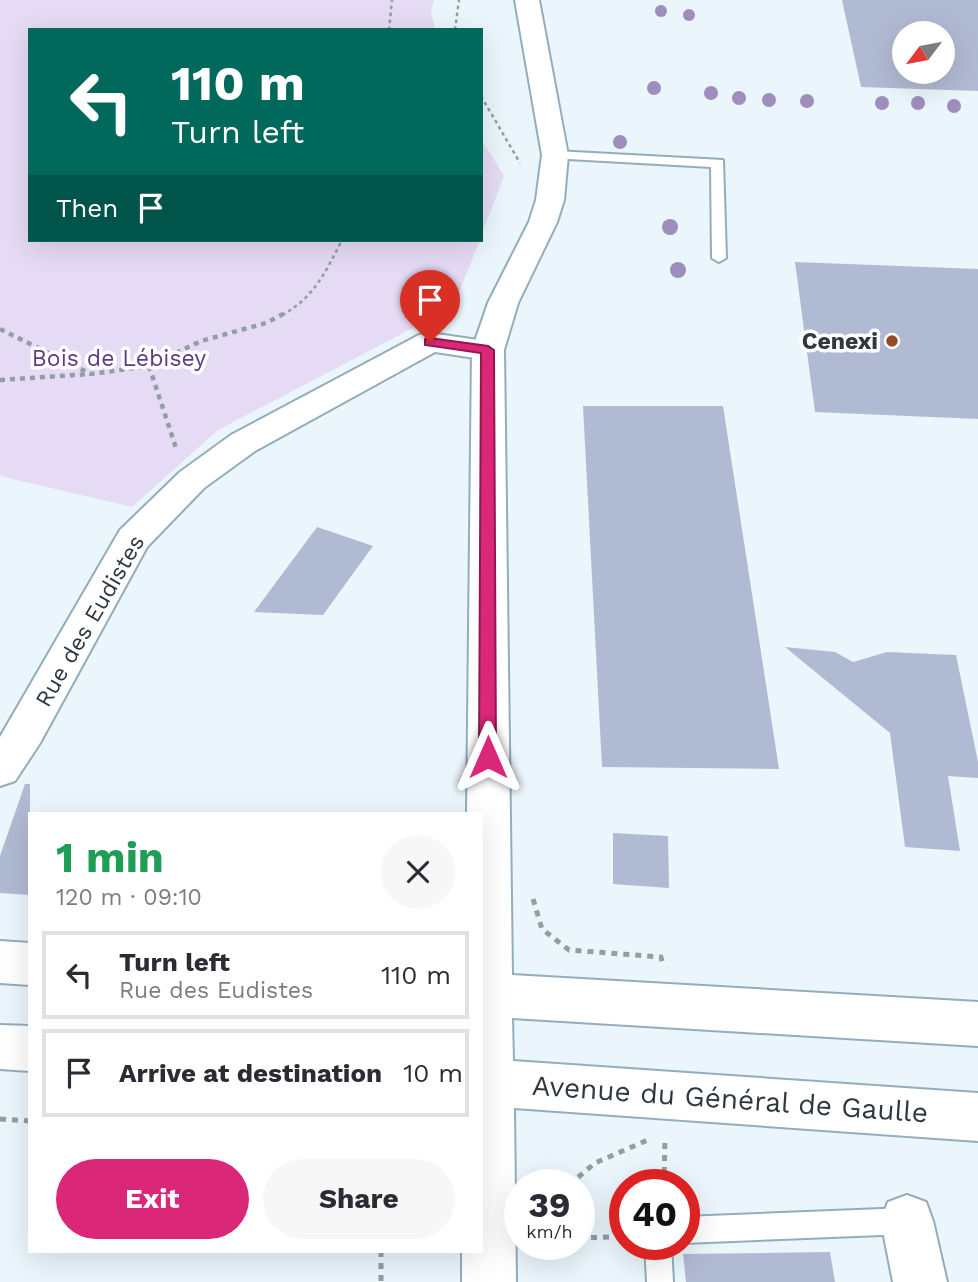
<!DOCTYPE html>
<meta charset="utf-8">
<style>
body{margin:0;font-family:"Work Sans",sans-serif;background:#f7f7f7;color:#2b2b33;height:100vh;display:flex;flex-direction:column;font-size:26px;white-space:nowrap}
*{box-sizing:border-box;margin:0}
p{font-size:23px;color:#7c7c81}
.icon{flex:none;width:38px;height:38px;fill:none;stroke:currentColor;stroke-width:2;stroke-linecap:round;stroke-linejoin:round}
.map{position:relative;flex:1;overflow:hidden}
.side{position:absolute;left:28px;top:812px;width:455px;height:441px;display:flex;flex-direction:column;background:#fff;border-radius:0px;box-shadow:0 7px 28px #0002}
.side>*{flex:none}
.guide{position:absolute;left:28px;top:28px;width:455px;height:214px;border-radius:0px;box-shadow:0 7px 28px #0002;background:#00695c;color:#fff;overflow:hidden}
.needle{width:46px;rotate:238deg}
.controls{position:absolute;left:892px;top:21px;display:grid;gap:14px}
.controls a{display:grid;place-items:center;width:63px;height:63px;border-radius:50%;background:#fff;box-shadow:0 7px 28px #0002;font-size:35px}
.speed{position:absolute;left:504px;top:1169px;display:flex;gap:14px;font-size:35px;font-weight:700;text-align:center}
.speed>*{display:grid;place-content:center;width:91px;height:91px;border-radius:50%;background:#fff;box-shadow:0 7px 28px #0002;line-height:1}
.speed small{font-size:18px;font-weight:400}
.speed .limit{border:10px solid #d22;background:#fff;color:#111}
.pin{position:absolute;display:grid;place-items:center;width:60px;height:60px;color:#fff;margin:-72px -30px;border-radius:50% 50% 50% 0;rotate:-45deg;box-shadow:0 0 7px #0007}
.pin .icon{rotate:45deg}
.me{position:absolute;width:77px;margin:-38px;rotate:0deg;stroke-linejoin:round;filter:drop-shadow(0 0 5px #0008)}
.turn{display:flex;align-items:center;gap:24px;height:147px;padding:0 28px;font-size:32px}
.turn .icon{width:91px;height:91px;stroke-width:2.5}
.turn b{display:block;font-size:49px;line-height:60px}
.then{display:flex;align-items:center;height:66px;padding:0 28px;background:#0003;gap:14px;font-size:26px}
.round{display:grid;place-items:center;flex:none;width:74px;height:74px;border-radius:37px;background:#f7f7f7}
.summary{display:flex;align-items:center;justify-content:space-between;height:119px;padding:0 28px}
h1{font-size:42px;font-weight:700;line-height:52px;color:#1e9e55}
.button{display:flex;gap:14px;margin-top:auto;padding:14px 28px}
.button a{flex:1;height:80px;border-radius:42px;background:#db2777;color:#fff;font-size:28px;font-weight:700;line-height:80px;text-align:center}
.button a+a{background:#f7f7f7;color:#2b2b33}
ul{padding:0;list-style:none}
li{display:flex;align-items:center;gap:21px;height:88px;margin:0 14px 10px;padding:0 14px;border:4px solid #e1e1e2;border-radius:0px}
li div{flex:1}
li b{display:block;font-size:26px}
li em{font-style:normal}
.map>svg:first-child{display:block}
.green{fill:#e6dbf5}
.building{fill:#b1bad3;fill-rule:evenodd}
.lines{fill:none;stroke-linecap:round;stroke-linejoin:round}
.lane-casing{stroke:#93adbd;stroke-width:4}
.street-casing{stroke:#93adbd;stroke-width:4}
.secondary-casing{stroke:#93adbd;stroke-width:4}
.path-far2{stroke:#929da4;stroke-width:2.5;stroke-dasharray:3.5 3.5;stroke-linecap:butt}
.path-far1{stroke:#929da4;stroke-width:4.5;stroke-dasharray:5 5;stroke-linecap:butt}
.path{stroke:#929da4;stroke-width:5;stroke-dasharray:6 6;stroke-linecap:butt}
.lane{fill:#fff;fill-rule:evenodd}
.street{fill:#fff;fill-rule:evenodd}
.secondary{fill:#fff;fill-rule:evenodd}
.tree{fill:#9d8ebb}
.route{fill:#db2777;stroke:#8e194d;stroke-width:2}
.poi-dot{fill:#934c27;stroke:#fff;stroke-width:2.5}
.labels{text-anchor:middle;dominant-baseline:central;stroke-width:7;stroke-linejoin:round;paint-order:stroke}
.poi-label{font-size:23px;font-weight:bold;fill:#2d383f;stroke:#fff;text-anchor:end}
.park-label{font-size:23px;fill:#5e3985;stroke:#fff}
.street-label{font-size:23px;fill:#2d383f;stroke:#fff}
.near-street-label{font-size:28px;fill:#2d383f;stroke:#fff}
</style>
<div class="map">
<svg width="978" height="1282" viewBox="0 0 978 1282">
<rect width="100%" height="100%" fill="#eaf5fc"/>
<!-- green -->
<path class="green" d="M0,0h434l-3,12 4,18h-405v210h450l-27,67 -235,123 -86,77 -132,-31z
M481,139l23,37 -23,60z"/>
<!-- building -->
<path class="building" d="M842,0h136v91l-117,-4zM905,33h38v39h-38z
M795,262l183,7v150l-163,-7z
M583,406h140l56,363 -177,-2z
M317,527l56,19 -50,69 -69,-3z
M785,647l50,5 18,10 34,-10 69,3 22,107v16l-30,-2 12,75 -55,-4 -15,-114z
M25,784h5v111l-30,-2v-37z
M613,833l55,3 1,52 -56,-4z
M830,1252l5,30h-149l-3,-28z"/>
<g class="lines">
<defs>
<path id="lane" d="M555,151l168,9 3,98 -7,4 -7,-4 -1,-91 -161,-9 -2,-3z
M907,1208l9,4 4,9 -4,9 -9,4 -223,9v-26z
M645,1244h26l2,38h-26z"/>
<path id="street" d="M430,333l69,10 5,7 -5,7 -11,3 -53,-8 -180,99 -51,37 -57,59 -107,196 -25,38 -15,5v-49l120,-207 60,-58 51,-37 188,-100z
M907,1195l19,7 7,19 14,61h-54l-12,-61 7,-19z"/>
<path id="secondary" d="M515,0h24l29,155 -4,45 -7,22 -39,81 -14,47 8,625 466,27v44l-466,-28 1,43 465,32v48l-464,-33 2,174h-54v-31h19v-437h-14l5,-464 16,-47 41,-81 7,-22 6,-45z
M0,941l30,2v42l-30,-2z
M0,1025l30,1v45l-30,-2z"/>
</defs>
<!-- lane casing -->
<use href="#lane" class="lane-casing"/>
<!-- street casing -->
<use href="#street" class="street-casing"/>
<!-- secondary casing -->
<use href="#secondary" class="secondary-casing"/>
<!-- path-far2 -->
<path class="path-far2" d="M389,30l3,-30
M455,30l4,-30
M481,96l39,67
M282,315c32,-17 44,-44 60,-75"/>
<!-- path-far1 -->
<path class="path-far1" d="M0,329l91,45 58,-8 52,-25 65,-18 19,-10
M149,366l28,85
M0,380l90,-6"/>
<!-- path -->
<path class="path" d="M533,899l9,30 27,21 92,7 2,8
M0,1119l30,2
M569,1185l26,-22 55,-24
M664,1185l1,-48
M579,1238l31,-1 15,-18
M381,1251v31"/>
<!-- lane -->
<use href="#lane" class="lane"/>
<!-- street -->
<use href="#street" class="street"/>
<!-- secondary -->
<use href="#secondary" class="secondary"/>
</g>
<!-- trees -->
<g class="tree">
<circle cx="661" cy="11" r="6"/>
<circle cx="689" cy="15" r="6"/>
<circle cx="654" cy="88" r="7"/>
<circle cx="711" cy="93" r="7"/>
<circle cx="739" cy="98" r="7"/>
<circle cx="769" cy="100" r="7"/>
<circle cx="807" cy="101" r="7"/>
<circle cx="882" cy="103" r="7"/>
<circle cx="918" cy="103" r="7"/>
<circle cx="954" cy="106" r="7"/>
<circle cx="620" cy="142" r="7"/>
<circle cx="670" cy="227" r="8"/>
<circle cx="678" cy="270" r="8"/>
</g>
<!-- route -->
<path class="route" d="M430,338l58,8 6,4 2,407 -8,7 -9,-7 2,-404 -56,-8v-6z"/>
<!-- markers -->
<circle class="poi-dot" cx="892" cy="341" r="7"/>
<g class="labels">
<!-- poi labels -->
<g class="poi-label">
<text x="878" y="341">Cenexi</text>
</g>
<!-- park labels -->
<g class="park-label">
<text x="119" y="358">Bois de Lébisey</text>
</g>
<!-- street labels -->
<g class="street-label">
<text transform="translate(90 621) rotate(-60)">Rue des Eudistes</text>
</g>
<!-- near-street labels -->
<g class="near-street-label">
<text transform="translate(730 1099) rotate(4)">Avenue du Général de Gaulle</text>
</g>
</g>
</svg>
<div class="controls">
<a><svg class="needle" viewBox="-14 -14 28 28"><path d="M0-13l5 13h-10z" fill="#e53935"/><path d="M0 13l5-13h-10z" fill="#7c7c81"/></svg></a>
</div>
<div class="speed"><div>39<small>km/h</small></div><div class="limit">40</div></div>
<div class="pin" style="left:430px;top:342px;background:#d93025"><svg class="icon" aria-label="arrive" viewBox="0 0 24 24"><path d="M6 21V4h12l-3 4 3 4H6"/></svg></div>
<svg class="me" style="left:488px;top:757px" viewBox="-20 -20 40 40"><path d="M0-17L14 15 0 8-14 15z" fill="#db2777" stroke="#fff" stroke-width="4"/></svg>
<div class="guide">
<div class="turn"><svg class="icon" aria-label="left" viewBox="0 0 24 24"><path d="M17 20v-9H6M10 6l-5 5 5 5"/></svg><div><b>110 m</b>Turn left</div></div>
<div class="then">Then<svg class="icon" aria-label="arrive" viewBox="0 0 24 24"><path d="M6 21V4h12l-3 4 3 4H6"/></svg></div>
</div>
<section class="side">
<div class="summary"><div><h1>1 min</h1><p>120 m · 09:10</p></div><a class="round"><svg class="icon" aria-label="close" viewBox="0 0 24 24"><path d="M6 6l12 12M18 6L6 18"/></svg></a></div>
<ul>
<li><svg class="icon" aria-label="left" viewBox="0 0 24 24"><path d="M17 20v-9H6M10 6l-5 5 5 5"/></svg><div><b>Turn left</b><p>Rue des Eudistes</p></div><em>110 m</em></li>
<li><svg class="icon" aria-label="arrive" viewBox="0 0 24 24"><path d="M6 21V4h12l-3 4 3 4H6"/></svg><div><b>Arrive at destination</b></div><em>10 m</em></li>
</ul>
<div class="button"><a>Exit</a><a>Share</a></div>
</section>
</div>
